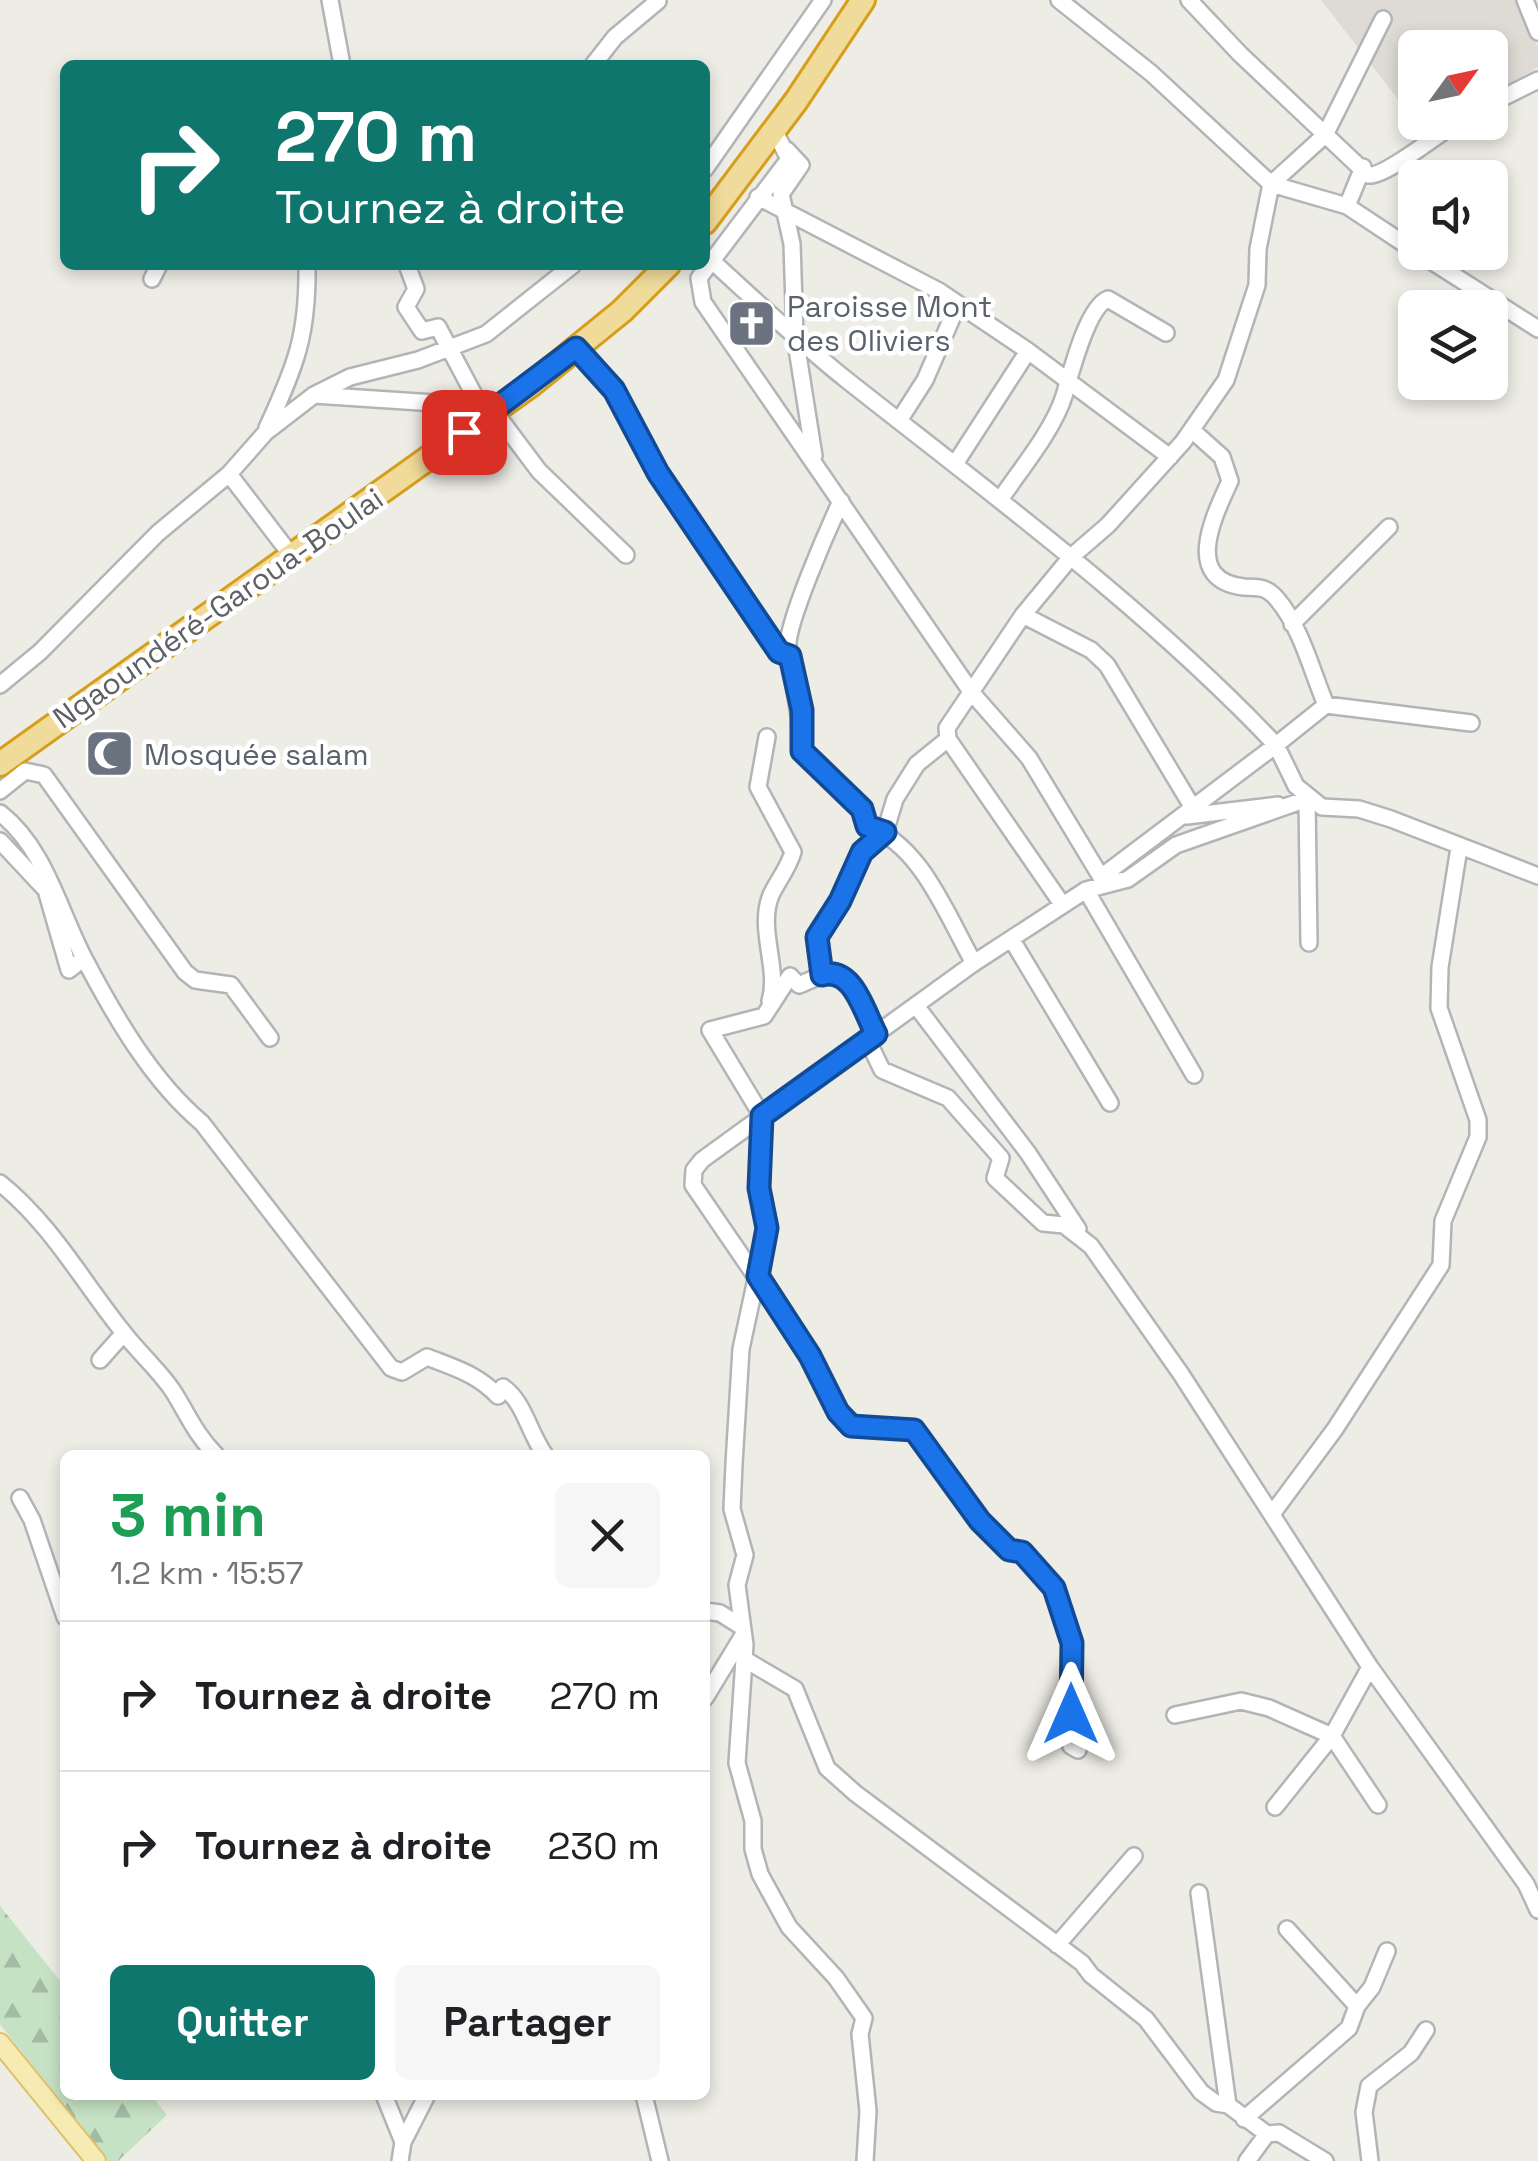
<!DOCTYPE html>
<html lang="fr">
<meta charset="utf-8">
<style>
body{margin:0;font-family:"Space Grotesk",sans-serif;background:#f6f6f6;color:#202124;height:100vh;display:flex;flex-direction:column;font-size:38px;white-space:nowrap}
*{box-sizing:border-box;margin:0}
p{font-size:32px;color:#757577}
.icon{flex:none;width:55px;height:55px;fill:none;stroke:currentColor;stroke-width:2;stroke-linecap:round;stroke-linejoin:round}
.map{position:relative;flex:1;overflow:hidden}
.side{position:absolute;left:60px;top:1450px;width:650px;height:650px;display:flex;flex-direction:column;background:#fff;border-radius:15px;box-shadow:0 5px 15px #0003}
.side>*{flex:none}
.guide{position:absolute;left:60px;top:60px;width:650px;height:210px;border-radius:15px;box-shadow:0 5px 15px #0003;background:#0f766e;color:#fff;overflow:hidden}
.needle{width:65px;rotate:57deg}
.buttons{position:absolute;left:1398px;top:30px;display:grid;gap:20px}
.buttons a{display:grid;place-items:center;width:110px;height:110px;border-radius:15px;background:#fff;box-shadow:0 5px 15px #0003;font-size:50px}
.pin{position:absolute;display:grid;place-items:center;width:85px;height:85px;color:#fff;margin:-42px;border-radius:20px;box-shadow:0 5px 15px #0006}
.me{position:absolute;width:110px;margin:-55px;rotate:0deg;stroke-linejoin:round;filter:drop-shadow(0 0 8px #0008)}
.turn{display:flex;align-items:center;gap:35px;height:210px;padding:0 50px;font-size:45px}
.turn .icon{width:130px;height:130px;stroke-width:2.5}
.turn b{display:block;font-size:70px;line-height:85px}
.round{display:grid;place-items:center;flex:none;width:105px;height:105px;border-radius:15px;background:#f6f6f6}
.headline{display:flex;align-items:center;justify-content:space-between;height:170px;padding:0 50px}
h1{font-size:60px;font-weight:800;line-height:75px;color:#1e9e55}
.cta{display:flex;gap:20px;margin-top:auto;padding:20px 50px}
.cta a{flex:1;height:115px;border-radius:15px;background:#0f766e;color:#fff;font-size:40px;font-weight:800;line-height:115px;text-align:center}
.cta a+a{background:#f6f6f6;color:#202124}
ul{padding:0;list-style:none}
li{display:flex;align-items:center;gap:30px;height:150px;padding:0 50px;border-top:2px solid #e0e0e0}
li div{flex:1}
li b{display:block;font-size:38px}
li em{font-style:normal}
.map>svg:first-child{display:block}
.education{fill:#dddbd4}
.forest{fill:url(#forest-firs)}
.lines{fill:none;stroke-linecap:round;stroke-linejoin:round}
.minor-casing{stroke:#b2b5b8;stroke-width:20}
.major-casing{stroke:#e0c06b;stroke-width:22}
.highway-casing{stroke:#d79e1b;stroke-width:28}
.minor{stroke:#fff;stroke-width:15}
.major{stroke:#f5ebb3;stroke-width:18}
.highway{stroke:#f0db9a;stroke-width:22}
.route-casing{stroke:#114b97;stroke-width:25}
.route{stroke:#1a73e8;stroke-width:18}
.labels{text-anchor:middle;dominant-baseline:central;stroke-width:9;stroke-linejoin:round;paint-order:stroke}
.worship-label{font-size:30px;fill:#5b616d;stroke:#fff;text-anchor:start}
.street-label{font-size:30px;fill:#5d6064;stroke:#fff}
</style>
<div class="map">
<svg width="1538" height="2161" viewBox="0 0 1538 2161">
<defs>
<pattern id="forest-firs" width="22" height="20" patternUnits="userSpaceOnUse" patternTransform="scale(2.5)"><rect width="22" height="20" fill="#c5e2c5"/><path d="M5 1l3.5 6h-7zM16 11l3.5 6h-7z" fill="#a3bba4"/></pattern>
</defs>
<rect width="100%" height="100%" fill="#edece5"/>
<!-- education -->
<path class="education" d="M1321,0h195l22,48v19l-48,29v-48h-75v73z"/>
<!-- forest -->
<path class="forest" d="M0,1906l65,81v108h86l16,20 -49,46h-10l-108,-137z"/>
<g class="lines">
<defs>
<path id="minor" d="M330,0l12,65
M1059,0l92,73 120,111 76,22 68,45
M1189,0l51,54 128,121c16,3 71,-42 90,-53
M1525,0l13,32
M593,65l22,-28 43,-36
M1490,104l48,-24
M774,130l15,29 -90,119 4,24 269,391 57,65 72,119 175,-132 20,41 26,21 37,2 32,10 147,57
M787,150l14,15 -20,29 11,50 3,92 19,120
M705,169l118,-169
M758,197l181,94 89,60 142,106
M1347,206l16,-39
M1417,252l121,77
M711,260c45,41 89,83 137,121 147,116 299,228 428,364l50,-40c-14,-33 -25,-78 -49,-106 -11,-13 -18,-11 -33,-12 -63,-7 -29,-73 -14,-106l-8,-24 -30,-27
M407,265l9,24 -10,18 16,24 16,-4 42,79 14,5 45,60 87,84
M152,279l7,-14
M577,348l37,42 44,83 121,179 11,4
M314,395l166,11
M900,419l25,-39 33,-76
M267,428c29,-63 41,-93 40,-163
M955,464l73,-113
M229,474l62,81
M1000,500c19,-29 53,-69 64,-104 7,-23 23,-89 44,-97l58,34
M841,501c-12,26 -56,125 -53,148 4,35 14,66 14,102l60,58 5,17c54,18 80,90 107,137l112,-73 42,-11 48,-34 131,-46 2,144
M1023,615l68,35 16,15 86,143
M1292,624l97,-97
M0,685l40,-33 118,-119 71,-59 37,-42 48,-37 36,-18 68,-17 68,-26 87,-69
M1326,705l145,18
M767,737l-9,50 35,65c-5,17 -15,28 -22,43 -14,34 9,74 -1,106
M948,739l114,165
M0,791l25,-20 19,4 141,197 10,8 36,5 39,53
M0,813c46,36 59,98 85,147 30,57 67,121 117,163l189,245 11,4 25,-15c28,11 50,17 71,39l5,-9c22,16 25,44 42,68
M1187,816l91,-11
M0,841l46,49 23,80 15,-12
M1086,890l108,185
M1012,940l98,163
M974,963l-272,197 -8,10 -1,15 117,171 28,56 24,17 52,1 66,91 29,28 13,3 32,36 18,55 -1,103 7,4
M822,975c30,-10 43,38 54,59l-6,11 12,25 66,28 53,60 -6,20 48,45 21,2 27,21 90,128 189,293 156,217 12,26
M917,1007l111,146 50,76
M0,1183c52,42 82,98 123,149 16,21 36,38 50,59 15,24 23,44 43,64
M100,1360l24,-27
M20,1498l12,22 33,97
M1272,1514l63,-85 106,-164 2,-44 35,-84v-17l-39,-112 1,-41 19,-119
M705,1611l15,2 19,12
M744,1659l51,30 32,79 28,25 227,170 9,12 55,44 55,73 15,11 12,2 39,29 12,-1 46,28
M705,1698l37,-61
M1175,1715l66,-14 28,7 63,28 46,69
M1275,1807l57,-71 38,-69
M1199,1893l29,212
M1057,1945l77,-89
M1357,2006l15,-19 15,-36
M384,2095l19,47
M644,2095l16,66
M1244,2119l105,-91 8,-22 -70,-77
M400,2161l3,-19 24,-47
M865,2161l3,-50 -8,-77 4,-16 -28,-40 -47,-51 -29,-53 -7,-25v-28l-16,-58 8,-118 -8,-60 8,-30 -13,-46 2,-45 7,-115 26,-121 -8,-40 3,-72 -52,-86 54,-14 26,-40 9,9 23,-10 -5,-38 24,-36 21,-50 23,-19 10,-33 22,-35 31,-25 -1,-11 76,-113 48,-58 37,-32 75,-83 43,-62 31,-95 1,-36 13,-65 54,-49 58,-116
M1247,2161l20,-27
M1370,2161l-6,-49 5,-26 42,-33 15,-23"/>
<path id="major" d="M0,2043l96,118"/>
<path id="highway" d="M705,222l91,-121 67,-101
M0,764l532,-380 90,-73 46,-46"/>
</defs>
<!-- minor casing -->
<use href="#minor" class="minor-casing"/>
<!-- major casing -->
<use href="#major" class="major-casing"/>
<!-- highway casing -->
<use href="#highway" class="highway-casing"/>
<!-- minor -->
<use href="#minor" class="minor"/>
<!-- major -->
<use href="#major" class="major"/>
<!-- highway -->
<use href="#highway" class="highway"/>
</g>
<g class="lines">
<defs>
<path id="route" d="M464,432l112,-84 38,42 44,83 121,179 11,4 12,54v41l60,58 5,17 18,6 -23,20 -22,49 -23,36 5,38c31,-9 42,37 54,59l-114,82 -3,72 8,40 -9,48 52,80 28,56 13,14 63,4 66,91 29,29 13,2 32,36 18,55 -1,71"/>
</defs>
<!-- route casing -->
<use href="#route" class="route-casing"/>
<!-- route -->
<use href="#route" class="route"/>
</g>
<!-- icons -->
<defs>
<symbol id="church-square" viewBox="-11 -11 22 22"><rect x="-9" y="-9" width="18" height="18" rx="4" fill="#6b7280" stroke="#fff"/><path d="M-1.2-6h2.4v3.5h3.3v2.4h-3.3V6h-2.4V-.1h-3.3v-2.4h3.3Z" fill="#fff"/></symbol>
<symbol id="mosque-square" viewBox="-11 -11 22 22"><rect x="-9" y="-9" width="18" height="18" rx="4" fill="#6b7280" stroke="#fff"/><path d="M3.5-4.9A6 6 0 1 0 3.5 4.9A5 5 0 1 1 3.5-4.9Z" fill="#fff"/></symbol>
</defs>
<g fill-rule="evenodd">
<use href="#church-square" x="724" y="296" width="55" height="55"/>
<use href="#mosque-square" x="82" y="726" width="55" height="55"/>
</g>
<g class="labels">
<!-- worship labels -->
<g class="worship-label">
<text x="787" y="306">Paroisse Mont<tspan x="787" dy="34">des Oliviers</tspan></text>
<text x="144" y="754">Mosquée salam</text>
</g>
<!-- street labels -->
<g class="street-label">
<text transform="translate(218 608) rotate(-35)">Ngaoundéré-Garoua-Boulai</text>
</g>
</g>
</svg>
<div class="buttons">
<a><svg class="needle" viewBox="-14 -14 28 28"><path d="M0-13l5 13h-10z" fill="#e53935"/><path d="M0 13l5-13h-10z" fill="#757577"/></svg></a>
<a><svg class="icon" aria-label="sound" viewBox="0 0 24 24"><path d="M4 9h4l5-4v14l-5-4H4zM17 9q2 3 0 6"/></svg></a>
<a><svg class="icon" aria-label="layers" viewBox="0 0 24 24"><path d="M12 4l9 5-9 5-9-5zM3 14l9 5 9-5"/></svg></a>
</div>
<div class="pin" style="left:464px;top:432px;background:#d93025"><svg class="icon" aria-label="arrive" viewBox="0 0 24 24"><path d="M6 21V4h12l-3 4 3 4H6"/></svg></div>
<svg class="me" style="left:1071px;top:1714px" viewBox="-20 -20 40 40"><path d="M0-17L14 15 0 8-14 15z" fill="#1a73e8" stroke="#fff" stroke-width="4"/></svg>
<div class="guide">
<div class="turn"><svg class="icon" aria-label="right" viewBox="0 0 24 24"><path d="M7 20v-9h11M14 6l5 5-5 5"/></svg><div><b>270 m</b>Tournez à droite</div></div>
</div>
<section class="side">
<div class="headline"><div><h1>3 min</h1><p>1.2 km · 15:57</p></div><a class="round"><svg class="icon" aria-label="close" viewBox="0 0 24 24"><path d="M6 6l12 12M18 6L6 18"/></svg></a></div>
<ul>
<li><svg class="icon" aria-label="right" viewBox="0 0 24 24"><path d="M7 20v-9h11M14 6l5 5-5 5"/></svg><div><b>Tournez à droite</b></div><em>270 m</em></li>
<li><svg class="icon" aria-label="right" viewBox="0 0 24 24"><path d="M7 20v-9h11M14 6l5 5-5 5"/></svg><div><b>Tournez à droite</b></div><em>230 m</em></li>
</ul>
<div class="cta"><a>Quitter</a><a>Partager</a></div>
</section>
</div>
